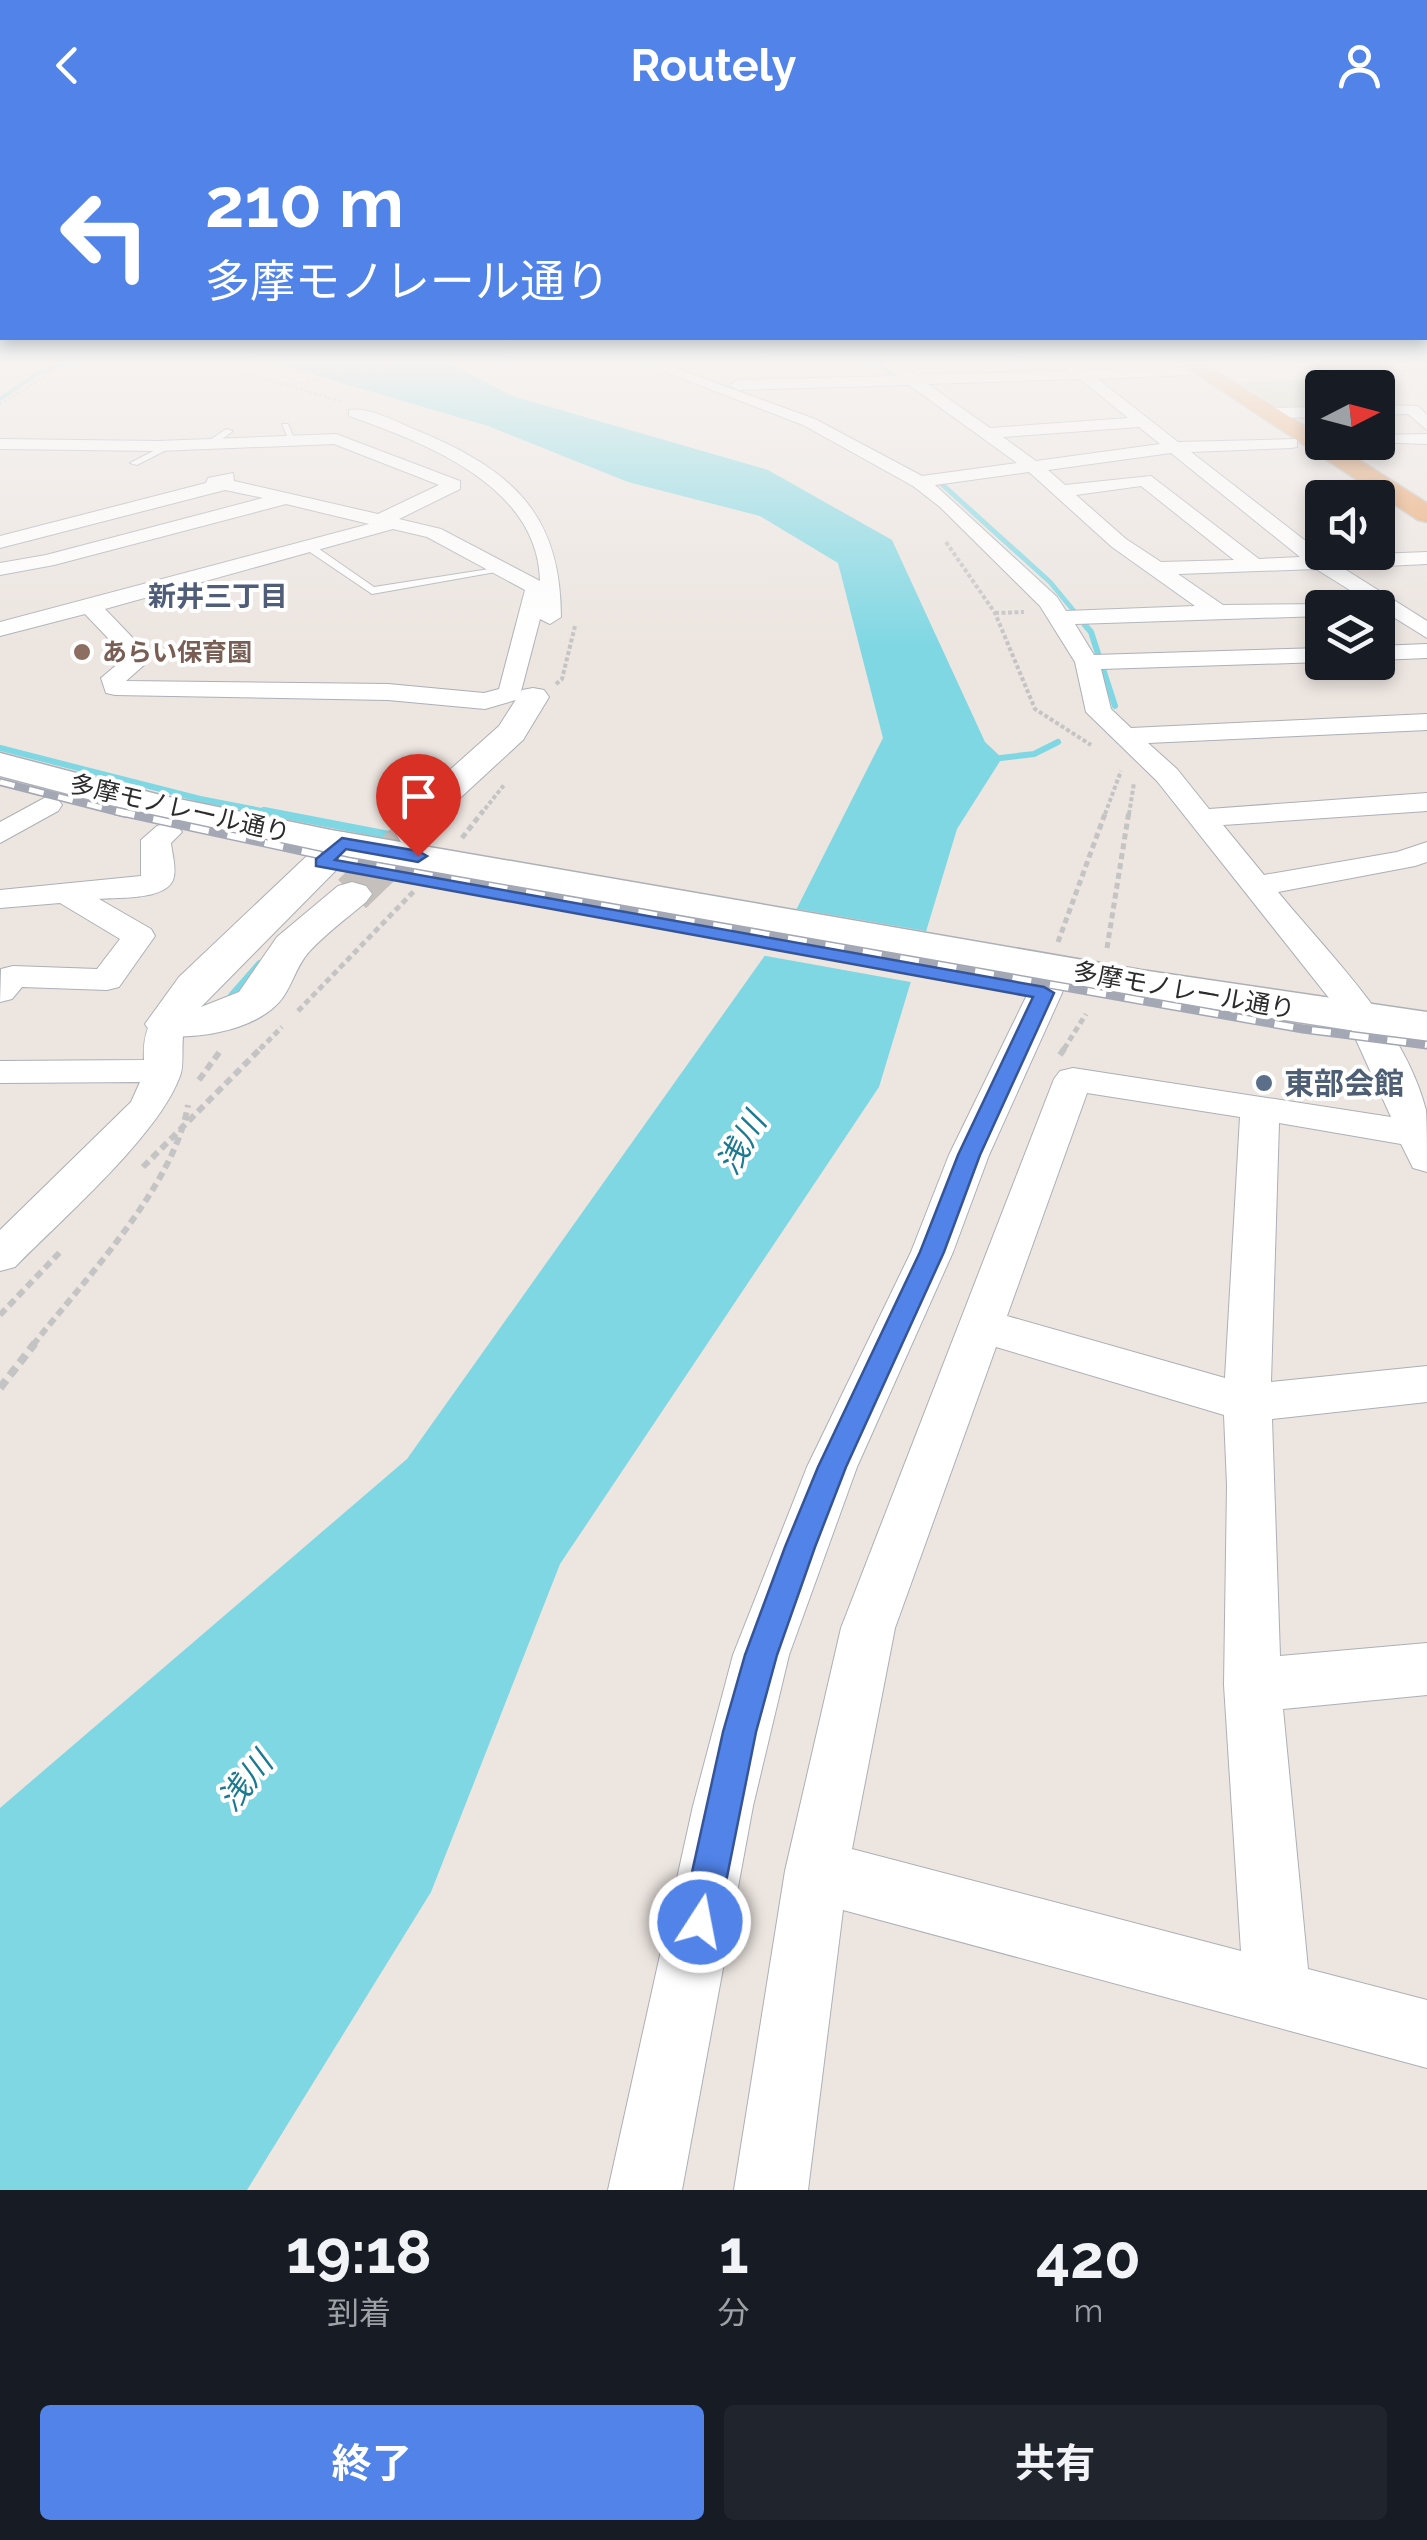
<!DOCTYPE html>
<html lang="ja">
<meta charset="utf-8">
<style>
body{margin:0;font-family:Raleway,"Noto Sans JP",sans-serif;background:#20242c;color:#f1f3f6;height:100vh;display:flex;flex-direction:column;font-size:38px;white-space:nowrap}
*{box-sizing:border-box;margin:0}
p{font-size:32px;color:#9ea1a6}
.icon{flex:none;width:55px;height:55px;fill:none;stroke:currentColor;stroke-width:2;stroke-linecap:round;stroke-linejoin:round}
.map{position:relative;height:2060px;overflow:hidden}
.drawer{display:flex;flex-direction:column;background:#171b24;flex:1}
.drawer>*{flex:none}
.banner{position:absolute;left:0px;top:0px;width:1428px;height:210px;box-shadow:0 5px 15px #0003;background:#5183e8;color:#fff;overflow:hidden}
.needle{width:65px;rotate:84deg}
.fabs{position:absolute;left:1305px;top:240px;display:grid;gap:20px}
.fabs a{display:grid;place-items:center;width:90px;height:90px;border-radius:10px;background:#171b24;box-shadow:0 5px 15px #0003;font-size:50px}
.pin{position:absolute;display:grid;place-items:center;width:85px;height:85px;color:#fff;margin:-102px -42px;border-radius:50% 50% 50% 0;rotate:-45deg;box-shadow:0 0 10px #0007}
.pin .icon{rotate:45deg}
.me{position:absolute;width:110px;margin:-55px;rotate:11deg;stroke-linejoin:round;filter:drop-shadow(0 0 8px #0008)}
.turn{display:flex;align-items:center;gap:35px;height:210px;padding:0 40px;font-size:45px}
.turn .icon{width:130px;height:130px;stroke-width:2.5}
.turn b{display:block;font-size:70px;line-height:85px}
.eta{display:flex;justify-content:space-evenly;align-items:center;height:170px;text-align:center}
.eta b{font-size:60px;font-weight:700;line-height:70px}
.cta{display:flex;gap:20px;margin-top:auto;padding:20px 40px}
.cta a{flex:1;height:115px;border-radius:10px;background:#5183e8;color:#fff;font-size:40px;font-weight:700;line-height:115px;text-align:center}
.cta a+a{background:#20242c;color:#f1f3f6}
header{display:flex;justify-content:space-between;align-items:center;height:130px;padding:0 40px;background:#5183e8;color:#fff;font-size:45px;font-weight:700}
.map>svg:first-child{display:block}
.cemetery{fill:#cad4b9}
.water{fill:#7ed7e3}
.pier{fill:#ece5e0}
.lines{fill:none;stroke-linecap:round;stroke-linejoin:round}
.stream-far3{stroke:#7ed7e3;stroke-width:4}
.stream-far2{stroke:#7ed7e3;stroke-width:5}
.stream-far1{stroke:#7ed7e3;stroke-width:6}
.stream{stroke:#7ed7e3;stroke-width:8}
.tertiary-tunnel{stroke:#c6c0bc;stroke-width:40;stroke-dasharray:40 20;stroke-linecap:butt}
.service-casing{stroke:#acb0b7;stroke-width:2}
.minor-casing{stroke:#acb0b7;stroke-width:2}
.tertiary-casing{stroke:#acb0b7;stroke-width:2}
.secondary-casing{stroke:#acb0b7;stroke-width:3}
.trunk-casing{stroke:#c4c4c4;stroke-width:3}
.path-far4{stroke:#c4c4c4;stroke-width:2.5;stroke-dasharray:2.5 2.5;stroke-linecap:butt}
.path-far3{stroke:#c4c4c4;stroke-width:4;stroke-dasharray:4 2.5;stroke-linecap:butt}
.path-far2{stroke:#c4c4c4;stroke-width:5;stroke-dasharray:6 4;stroke-linecap:butt}
.path-far1{stroke:#c4c4c4;stroke-width:6;stroke-dasharray:8 5;stroke-linecap:butt}
.path{stroke:#c4c4c4;stroke-width:8;stroke-dasharray:10 6;stroke-linecap:butt}
.service{fill:#fff;fill-rule:evenodd}
.minor{fill:#fff;fill-rule:evenodd}
.tertiary{fill:#fff;fill-rule:evenodd}
.secondary{fill:#fff;fill-rule:evenodd}
.trunk{fill:#e9a36b;fill-rule:evenodd}
.rail-far1-casing{stroke:#a3a8b4;stroke-width:8}
.rail-casing{stroke:#a3a8b4;stroke-width:9}
.rail-far1{stroke:#fff;stroke-width:5;stroke-dasharray:15;stroke-linecap:butt}
.rail{stroke:#fff;stroke-width:6;stroke-dasharray:19;stroke-linecap:butt}
.route{fill:#5183e8;stroke:#355597;stroke-width:2.5}
.education-dot{fill:#8d6e63;stroke:#fff;stroke-width:4}
.service-dot{fill:#5c6f8a;stroke:#fff;stroke-width:4}
.labels{text-anchor:middle;dominant-baseline:central;stroke-width:8;stroke-linejoin:round;paint-order:stroke}
.far-education-label{font-size:25px;font-weight:bold;fill:#785e54;stroke:#fff;text-anchor:start}
.far-street-label{font-size:25px;fill:#2c2c2c;stroke:#fff}
.far-neighbourhood-label{font-size:28px;font-weight:bold;fill:#505d79;stroke:#fff}
.service-label{font-size:30px;font-weight:bold;fill:#4e5e75;stroke:#fff;text-anchor:start}
.water-label{font-size:32px;font-style:italic;fill:#1b7991;stroke:#fff}
</style>
<header><svg class="icon" aria-label="back" viewBox="0 0 24 24"><path d="M15 5l-7 7 7 7"/></svg>Routely<svg class="icon" aria-label="person" viewBox="0 0 24 24"><circle cx="12" cy="8" r="4"/><path d="M4 21q1-7 8-7t8 7"/></svg></header>
<div class="map">
<svg width="1427" height="2060" viewBox="0 0 1427 2060">
<rect width="100%" height="100%" fill="#ece5e0"/>
<!-- cemetery -->
<path class="cemetery" d="M1346,231l81,1v11l-109,-4z
M1325,249l12,8 -15,1v20l-42,1 -41,-27z"/>
<!-- water -->
<path class="water" d="M268,231h178l66,35 256,74 124,70 93,202 17,16 -45,71 -78,258 -319,477 -129,328 -184,298h-247v-382l407,-349 386,-543 90,-178 -45,-175 -78,-47 -132,-34 -140,-56z"/>
<!-- pier -->
<path class="pier" d="M791,778l140,24 -15,51 -156,-28z"/>
<g class="lines">
<!-- stream-far3 -->
<path class="stream-far3" d="M874,231l32,22
M0,269l38,-26 31,-11"/>
<!-- stream-far2 -->
<path class="stream-far2" d="M934,347l116,105 37,45
M1317,475l54,-2"/>
<!-- stream-far1 -->
<path class="stream-far1" d="M1085,495l6,7 24,74
M0,618l200,51 77,15
M992,629l42,-5 24,-12"/>
<!-- stream -->
<path class="stream" d="M264,681l130,25 -3,3
M232,866l28,-32"/>
<!-- tertiary-tunnel -->
<path class="tertiary-tunnel" d="M352,764l62,-60"/>
<defs>
<path id="service" d="M282,294h6l8,19h-6z
M226,299l7,2 -20,15h-6v-4z
M167,314l7,2 -37,19 -7,-2z
M304,414h8l62,43 128,-20 5,3 -135,24 -68,-46z"/>
<path id="minor" d="M636,231h20l159,58 107,57 95,-13 -108,-78 -171,5 -8,-5 8,-5 159,-4 -18,-15h16l21,14 153,-4 -4,-5 7,-4 15,8 97,-2 7,4 -2,3 -91,4 80,63 119,-3v8l-6,1 -100,4 134,104 102,-4v12l-84,4 84,53v17l-111,-69 -138,5 45,31 107,-1 2,4h-10v8l-247,8 19,31 228,-7v14l-221,7 10,40 20,19 296,-14v16l-279,13 29,26 32,40 218,-16v18l-204,14 41,50 133,-23 30,-10v20l-12,4 -137,26c53,65 126,133 148,218 1,18 1,43 1,62l-14,-4 -12,-24 -122,-21 -8,259 156,-16v36l-155,17 8,237 147,-13v52l-144,14 25,260 119,31v68l-584,-158 -35,280h-74l51,-319 56,-243 213,-549 6,-8 13,-3 318,49 -43,-95 -191,-241 -71,-69 -11,-50 -35,-56 -100,-99 -27,-21 -110,-61zM1080,249l48,39 -138,10 -62,-44zM1139,297l21,17 -124,17 -33,-24zM1171,323l129,104 -41,2 -108,-83 -86,9 -17,-15zM1029,342l83,75 83,59 -129,5 -9,-14 -122,-112zM1141,356l93,74 -73,2 -35,-23 -50,-44zM1087,963l153,24 -15,261 -218,-62zM996,1217l228,68 3,70 -3,200 17,266 -389,-102 43,-221z
M1378,275l40,1 9,9v15l-19,-16 -30,1z
M1322,277v10l-54,1 -8,-5 8,-5z
M349,280c21,-3 48,12 67,20 95,39 145,83 145,187l-11,7 -10,-5 -21,80 -34,10 -97,-9 -273,-5 -9,-2 -5,-15 25,-21 -41,-43 -85,22v-14l369,-98 -83,-20 -232,61 -54,10v-12l46,-8 217,-57 -38,-8 -225,58v-12l206,-53 2,-5 25,-5 1,8 144,33 61,-29 -105,-41 -176,7 -158,-2v-10l158,2 178,-7 124,47v8l-61,30 42,10 99,52c-2,-96 -115,-138 -191,-165zM393,399l34,8 98,53 -26,99 -15,4 -96,-9 -262,-3 26,-23 -47,-49z
M1427,304v10l-56,-2h7v-7z
M1427,514v14l-49,2v-14z
M48,666l10,3 4,6 -4,6 -58,32v-21z
M167,693l10,3 5,6 -11,11c1,10 5,23 3,33 -3,25 -57,21 -75,23l52,30 4,7 -36,51 -12,3 -85,-3 -10,12 -12,3 1,-33 12,-3 84,3 23,-30 -60,-36 -60,5v-18l141,-14v-36l16,-14z
M1051,827l12,3 5,7 -6,26 -73,162 -36,97 -96,215 -68,188 -36,151 -71,384h-74l85,-384 40,-151 74,-188 104,-215 38,-97 79,-162 11,-33z
M167,883l13,3 5,8c-5,19 0,40 -5,52 -21,59 -118,143 -165,191l-15,4v-41l131,-128 9,-20 -140,1v-22l144,-1c-1,-16 1,-30 10,-44z"/>
<path id="tertiary" d="M533,558l11,2 5,7 -26,43 -64,59 -32,43 -13,3 -13,-3 -5,-8 38,-50 65,-58 23,-36z
M342,702l13,3 6,8 -6,8 -154,156 38,-15 38,-55 61,-51 14,-4 14,4 6,8 -6,8c-20,17 -41,32 -58,51 -12,14 -16,33 -27,47 -25,31 -93,43 -130,33l-6,-9 34,-47 150,-142z"/>
<path id="secondary" d="M0,623l164,43 167,34 810,140 286,42v30l-286,-44 -810,-144 -167,-35 -164,-43z"/>
<path id="trunk" d="M1177,231h23l122,76v5h9l96,61v19l-9,-2z"/>
</defs>
<!-- service casing -->
<use href="#service" class="service-casing"/>
<!-- minor casing -->
<use href="#minor" class="minor-casing"/>
<!-- tertiary casing -->
<use href="#tertiary" class="tertiary-casing"/>
<!-- secondary casing -->
<use href="#secondary" class="secondary-casing"/>
<!-- trunk casing -->
<use href="#trunk" class="trunk-casing"/>
<!-- path-far4 -->
<path class="path-far4" d="M204,231l136,40
M605,231l18,5
M287,255l133,-24
M0,274l69,-42"/>
<!-- path-far3 -->
<path class="path-far3" d="M946,412l49,71 40,96 56,36
M995,483l29,-1
M556,554l6,-5 13,-53
M481,684l23,-29
M1105,684l16,-43
M1129,684l5,-31"/>
<!-- path-far2 -->
<path class="path-far2" d="M462,708l21,-27
M1058,812l48,-131
M1107,818l22,-137
M298,881l118,-122
M260,919l22,-22
M1064,919l22,-35"/>
<!-- path-far1 -->
<path class="path-far1" d="M1060,925l6,-9
M199,950l22,-30
M143,1037l120,-121
M0,1185l61,-64
M33,1215c51,-65 141,-158 155,-240"/>
<!-- path -->
<path class="path" d="M0,1258l35,-45"/>
<!-- service -->
<use href="#service" class="service"/>
<!-- minor -->
<use href="#minor" class="minor"/>
<!-- tertiary -->
<use href="#tertiary" class="tertiary"/>
<!-- secondary -->
<use href="#secondary" class="secondary"/>
<!-- trunk -->
<use href="#trunk" class="trunk"/>
<defs>
<path id="rail-far1" d="M0,652l126,32"/>
<path id="rail" d="M116,681l232,50 955,168 124,16"/>
</defs>
<!-- rail-far1 casing -->
<use href="#rail-far1" class="rail-far1-casing"/>
<!-- rail casing -->
<use href="#rail" class="rail-casing"/>
<!-- rail-far1 -->
<use href="#rail-far1" class="rail-far1"/>
<!-- rail -->
<use href="#rail" class="rail"/>
</g>
<!-- sky -->
<linearGradient id="sky" x2="0" y2="1"><stop stop-color="#7dc2e6"/><stop offset="0.45" stop-color="#f6f3f1"/><stop offset="1" stop-color="#f6f3f1" stop-opacity="0"/></linearGradient>
<rect width="1427" height="519" fill="url(#sky)"/>
<!-- route -->
<path class="route" d="M342,708l76,13 9,5 -9,6 -72,-13 -11,11 709,127 10,6 -74,162 -36,97 -98,215 -31,80 -38,108 -21,77 -38,190 -5,12 -13,6 -13,-6 -6,-12 42,-190 22,-77 40,-108 33,-80 102,-215 38,-97 75,-158 -717,-131v-7z"/>
<!-- markers -->
<circle class="education-dot" cx="82" cy="522" r="10"/>
<circle class="service-dot" cx="1264" cy="953" r="10"/>
<g class="labels">
<!-- far-education labels -->
<g class="far-education-label">
<text x="102" y="522">あらい保育園</text>
</g>
<!-- far-street labels -->
<g class="far-street-label">
<text transform="translate(180 678) rotate(13)">多摩モノレール通り</text>
<text transform="translate(1184 860) rotate(10)">多摩モノレール通り</text>
</g>
<!-- far-neighbourhood labels -->
<g class="far-neighbourhood-label">
<text x="218" y="466">新井三丁目</text>
</g>
<!-- service labels -->
<g class="service-label">
<text x="1284" y="953">東部会館</text>
</g>
<!-- water labels -->
<g class="water-label">
<text transform="translate(741 1013) rotate(-60)">浅川</text>
<text transform="translate(245 1651) rotate(-51)">浅川</text>
</g>
</g>
</svg>
<div class="fabs">
<a><svg class="needle" viewBox="-14 -14 28 28"><path d="M0-13l5 13h-10z" fill="#e53935"/><path d="M0 13l5-13h-10z" fill="#9ea1a6"/></svg></a>
<a><svg class="icon" aria-label="sound" viewBox="0 0 24 24"><path d="M4 9h4l5-4v14l-5-4H4zM17 9q2 3 0 6"/></svg></a>
<a><svg class="icon" aria-label="layers" viewBox="0 0 24 24"><path d="M12 4l9 5-9 5-9-5zM3 14l9 5 9-5"/></svg></a>
</div>
<div class="pin" style="left:418px;top:726px;background:#d93025"><svg class="icon" aria-label="arrive" viewBox="0 0 24 24"><path d="M6 21V4h12l-3 4 3 4H6"/></svg></div>
<svg class="me" style="left:700px;top:1792px" viewBox="-20 -20 40 40"><circle r="17" fill="#5183e8" stroke="#fff" stroke-width="3"/><path d="M0-11L8 9 0 5-8 9z" fill="#fff"/></svg>
<div class="banner">
<div class="turn"><svg class="icon" aria-label="left" viewBox="0 0 24 24"><path d="M17 20v-9H6M10 6l-5 5 5 5"/></svg><div><b>210 m</b>多摩モノレール通り</div></div>
</div>
</div>
<section class="drawer">
<div class="eta">
<div><b>19:18</b><p>到着</p></div>
<div><b>1</b><p>分</p></div>
<div><b>420</b><p>m</p></div>
</div>
<div class="cta"><a>終了</a><a>共有</a></div>
</section>
